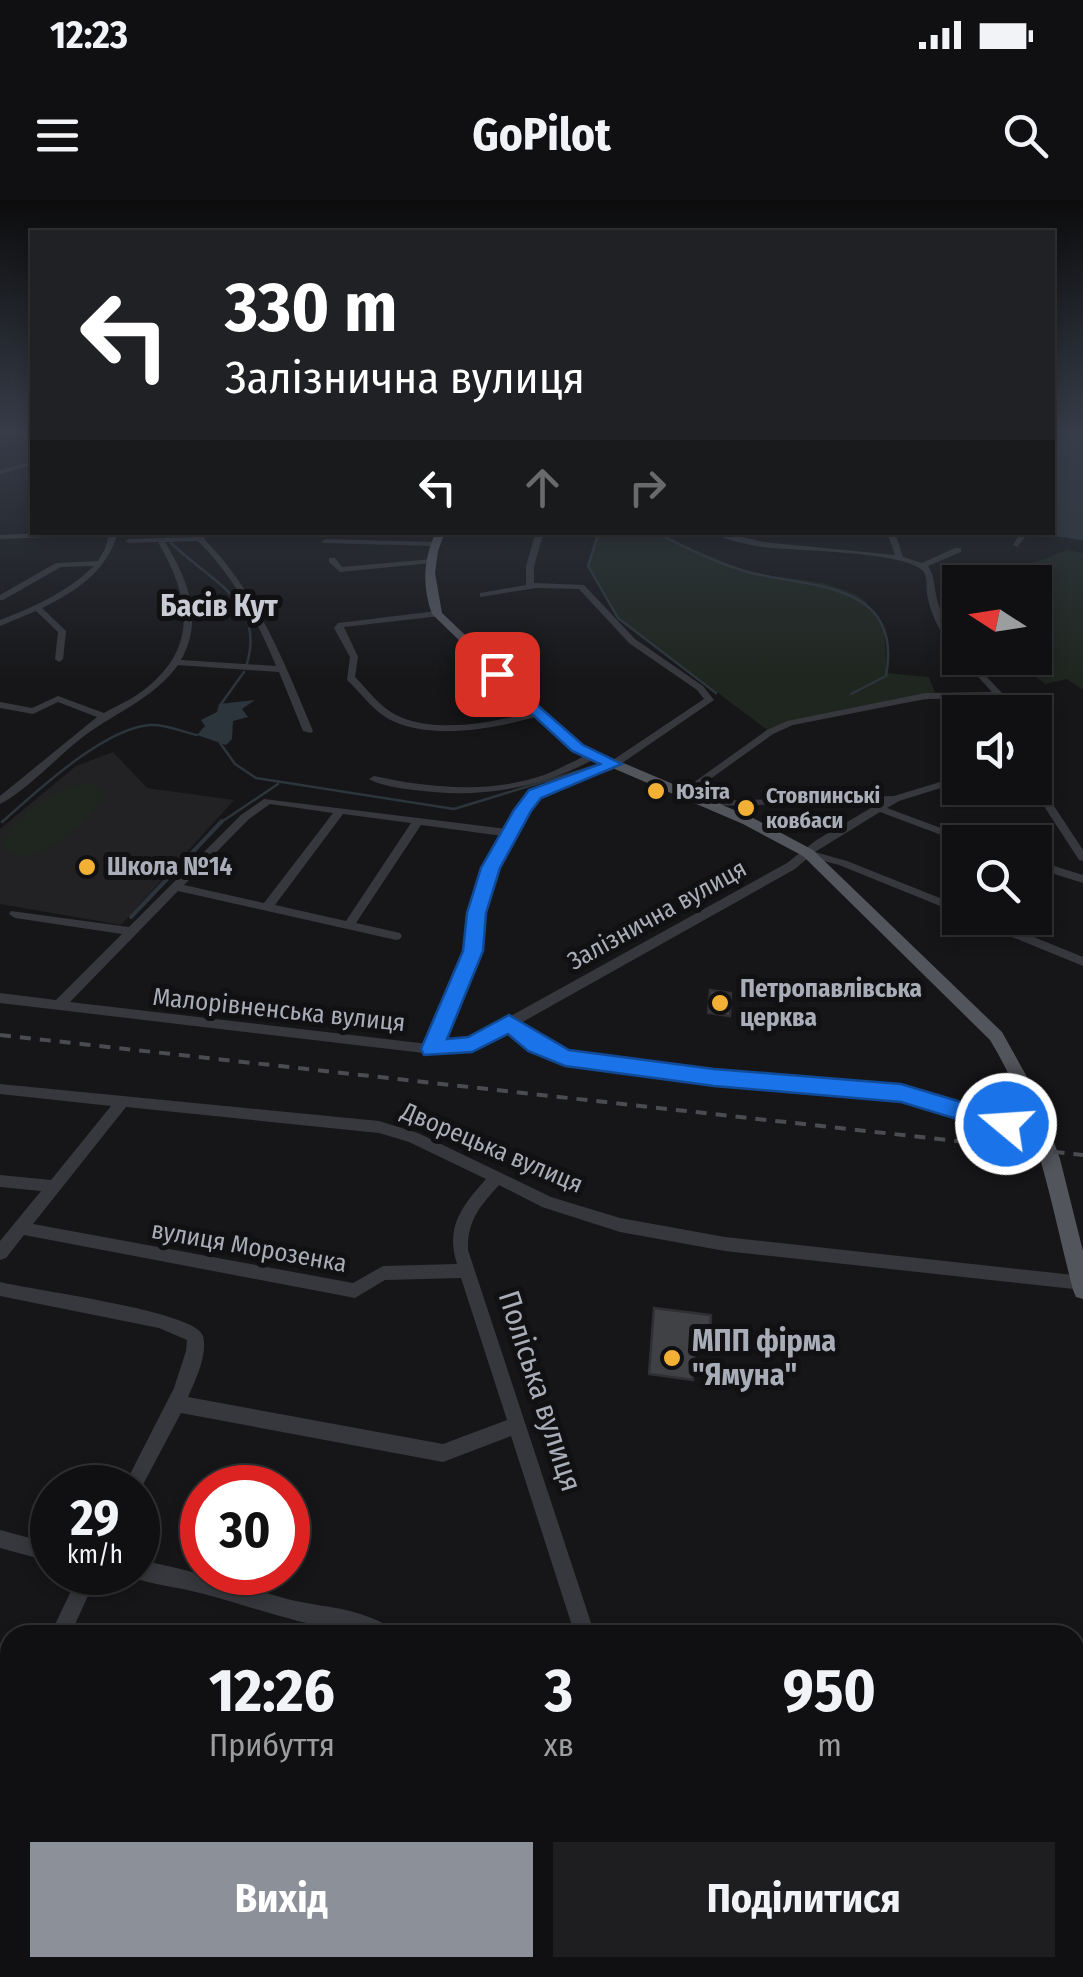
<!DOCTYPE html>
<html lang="uk">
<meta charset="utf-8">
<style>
body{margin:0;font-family:"Fira Sans Condensed",sans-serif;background:#1e1e20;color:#f1f3f6;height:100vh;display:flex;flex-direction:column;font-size:38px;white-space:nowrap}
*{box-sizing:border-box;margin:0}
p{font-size:32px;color:#9c9d9f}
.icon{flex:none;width:55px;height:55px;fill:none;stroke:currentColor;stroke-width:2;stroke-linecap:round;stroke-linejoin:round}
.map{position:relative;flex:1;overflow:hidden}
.details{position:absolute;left:0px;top:1425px;width:1085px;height:352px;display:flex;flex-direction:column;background:#101012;border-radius:30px 30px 0 0;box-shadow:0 5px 15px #0003,0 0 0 2px #303032}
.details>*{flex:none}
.guide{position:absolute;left:30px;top:30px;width:1025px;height:305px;border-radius:0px;box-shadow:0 5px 15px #0003,0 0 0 2px #303032;background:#202124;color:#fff;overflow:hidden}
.needle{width:65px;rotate:282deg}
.buttons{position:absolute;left:942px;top:365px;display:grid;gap:20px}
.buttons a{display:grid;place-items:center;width:110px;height:110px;border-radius:0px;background:#101012;box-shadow:0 5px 15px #0003,0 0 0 2px #303032;font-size:50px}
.speed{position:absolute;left:30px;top:1265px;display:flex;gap:20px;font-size:50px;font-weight:700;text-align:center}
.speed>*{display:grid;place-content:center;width:130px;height:130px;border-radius:50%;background:#101012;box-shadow:0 5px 15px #0003,0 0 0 2px #303032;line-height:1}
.speed small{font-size:25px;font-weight:400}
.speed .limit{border:15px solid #d22;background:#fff;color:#111}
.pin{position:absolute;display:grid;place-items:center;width:85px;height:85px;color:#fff;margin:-42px;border-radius:20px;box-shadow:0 5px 15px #0006}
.me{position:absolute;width:110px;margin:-55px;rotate:288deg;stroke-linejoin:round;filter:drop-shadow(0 0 8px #0008)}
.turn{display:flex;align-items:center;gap:35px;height:210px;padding:0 30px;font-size:45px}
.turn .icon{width:130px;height:130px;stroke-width:2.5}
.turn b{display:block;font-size:70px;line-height:85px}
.lanes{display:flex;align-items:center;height:95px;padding:0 30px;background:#0003;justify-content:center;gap:50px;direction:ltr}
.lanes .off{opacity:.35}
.eta{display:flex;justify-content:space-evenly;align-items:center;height:170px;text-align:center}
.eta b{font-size:60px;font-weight:700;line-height:70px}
.button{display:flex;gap:20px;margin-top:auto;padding:20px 30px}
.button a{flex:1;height:115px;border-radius:0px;background:#8c9099;color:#fff;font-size:40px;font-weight:700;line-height:115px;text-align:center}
.button a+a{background:#1e1e20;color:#f1f3f6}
.status{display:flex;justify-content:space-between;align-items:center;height:70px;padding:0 50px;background:#101012;direction:ltr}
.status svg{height:28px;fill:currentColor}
header{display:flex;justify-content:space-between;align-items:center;height:130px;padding:0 30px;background:#101012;font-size:45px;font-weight:700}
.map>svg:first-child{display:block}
.built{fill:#222225}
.green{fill:#1e261f}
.water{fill:#2c353c}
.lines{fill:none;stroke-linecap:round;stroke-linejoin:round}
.stream-far1{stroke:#2c353c;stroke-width:2.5}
.stream{stroke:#2c353c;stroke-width:4}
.building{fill:#404145;stroke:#303034;stroke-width:2.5}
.minor{fill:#37383d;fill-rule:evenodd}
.major{fill:#53555c;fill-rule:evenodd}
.rail{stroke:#4a4c52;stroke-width:4;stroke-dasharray:11 9;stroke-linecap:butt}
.route{fill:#1a73e8;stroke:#114b97;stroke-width:2.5}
.poi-dot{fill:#f2b134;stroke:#111113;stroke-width:4}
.labels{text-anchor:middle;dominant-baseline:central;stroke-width:10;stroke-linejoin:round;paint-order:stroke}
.far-poi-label{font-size:22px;font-weight:bold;fill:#a8adb8;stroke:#111113;text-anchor:start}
.poi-label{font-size:25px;font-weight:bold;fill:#a8adb8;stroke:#111113;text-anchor:start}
.street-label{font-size:25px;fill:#a8adb8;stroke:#111113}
.far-district-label{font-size:30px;font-weight:bold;fill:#c9ccd4;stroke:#111113}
.near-poi-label{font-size:30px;font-weight:bold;fill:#a8adb8;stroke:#111113;text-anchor:start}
.near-street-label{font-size:30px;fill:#a8adb8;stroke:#111113}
</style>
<div class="status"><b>12:23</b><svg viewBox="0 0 49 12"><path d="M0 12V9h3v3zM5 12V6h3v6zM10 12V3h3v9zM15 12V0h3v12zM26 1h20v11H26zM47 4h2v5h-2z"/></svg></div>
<header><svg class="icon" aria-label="menu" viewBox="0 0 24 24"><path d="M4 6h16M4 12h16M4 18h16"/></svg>GoPilot<svg class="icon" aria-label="search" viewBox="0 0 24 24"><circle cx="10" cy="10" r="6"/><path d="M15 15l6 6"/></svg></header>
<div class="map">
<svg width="1083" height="1777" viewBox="0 0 1083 1777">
<rect width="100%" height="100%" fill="#161618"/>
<!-- built -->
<path class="built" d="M113,552l34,36 87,12 -113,125 -121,-21v-75l76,-63z"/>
<!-- green -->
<path class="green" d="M599,333h56l96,40 73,10 31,11 11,8 18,26 3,45 42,4 8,21 -109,16 -58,18 -152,-114 -30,-52z
M1068,350l15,3v137l-16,-11 -22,5 -32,-26h22v-76h-64l7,-19 35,7z
M86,583l14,4 4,8c-13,27 -75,84 -103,50 11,-29 55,-58 85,-62z"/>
<!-- water -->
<path class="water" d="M1053,233h30v107l-52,-7 21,-1z
M255,500l-13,9 6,8 -15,4 -1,18 -6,6 -29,-10 8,-9 -4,-6 16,-8 2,-8z"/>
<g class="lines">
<!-- stream-far1 -->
<path class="stream-far1" d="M599,332l-11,34 30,52 98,75
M655,332c30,15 60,31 93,40 60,16 156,8 138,104l-35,18
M167,340l3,-8
M171,343c41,40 96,58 75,124
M221,504l23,-32
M220,543l15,21 21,14 198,31 141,-43
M2,622c34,-30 103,-95 149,-97 16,-1 31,7 46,10
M220,623l58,-39"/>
<!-- stream -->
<path class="stream" d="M131,717l91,-96"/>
</g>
<!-- building -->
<path class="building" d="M710,790l21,3 -1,23 -22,-3z
M654,1108l57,7 -1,27 -15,-2 -2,40 -44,-6z"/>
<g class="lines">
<!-- minor -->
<path class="minor" d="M32,261v4l-32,9v-4z
M65,332h82l-30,3c-11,37 -42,57 -75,73l24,23 -3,28 -4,3 -4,-3 3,-27 -22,-21 -36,15v-6c34,-13 67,-28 94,-54l-33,1 -58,33h-3v-5l56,-32 42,-2 7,-12 4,-14 -109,4v-4z
M199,332h7l-2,7c53,53 80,123 109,192l-2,2 -8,-2 -24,-59 -101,-7c-25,35 -67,49 -99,75 -25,20 -52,50 -79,64v-8l97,-79 -39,-15 -25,12 -33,-6v-6l32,6 26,-12 46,17c14,-8 29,-14 41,-24 55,-43 44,-93 13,-147l-29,1 -4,-2 4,-2 68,-2zM198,341c36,36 59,79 78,125l-95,-6c23,-41 7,-80 -16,-118z
M536,332h8l-10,34v17l50,2 51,54 68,47 11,14 -102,70 -65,22 -14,11 -37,64 -26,111 -29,65 28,-4 318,-176 28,-22 66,-39 -174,4 -5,-3 1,-2 191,-5 66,-20v6l-61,19 -12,7 86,32 1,2h-14l-80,-30 -65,40 32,9 113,45v8l-121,-49 -30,-8 -14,12 -276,155 22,17 26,12 147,20 187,15 148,45 2,4 -2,4 -5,2 -143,-45 -187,-15 -149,-20 -34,-14 -23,-19 -31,18 -45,6 -432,-51v-10l56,7 66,-66 -107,-16 -6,-4 2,-3 118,16 112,-112 23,-16 243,30 18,-30 14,-11 65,-22 100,-67 -7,-9 -68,-47 -50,-54 -43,-1 -56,9v-4l46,-8v-19zM270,604l63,9 -69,90 -80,-18 65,-66zM343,614l68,9 -65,98 -71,-16zM421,625l82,11 -19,31 -26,111 -30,66 -358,-42 108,-111 218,49 4,-1 2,-3 -2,-3 -44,-10z
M710,332h12l41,10 132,13 -8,-23h8l8,25 19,6 33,-15h6v4l-33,14c7,11 6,21 9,33 4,19 23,37 23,56 -16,-13 -30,-41 -33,-61 -1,-7 1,-17 -4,-23 -17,-20 -130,-20 -161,-24 -18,-3 -36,-7 -52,-15z
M1007,332h12l7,4 -9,11 -4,-2 5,-8z
M326,339l108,3 4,2 -4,2 -111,-3 -1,-2z
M329,358h6l7,9 90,-8 4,2 -4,2 -92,9 -11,-10z
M437,411l4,3 -1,2 -96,11 14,30 -3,20c13,13 25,30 41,38 39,20 103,7 143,-5l5,3 -2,2c-42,13 -115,27 -155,3 -15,-9 -27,-26 -40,-38l3,-23 -16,-29 4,-5z
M961,458h8l51,54h-9l-14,-14 -72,1 -132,26 -20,9 -85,61 -4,1 -5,-3 88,-63 20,-9 138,-28 67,-1z
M1035,534l5,3 8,60 35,53v11l-4,-1 -41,-63 -3,-22z
M594,552l4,1v4c-57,32 -119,42 -184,33 -15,-2 -32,-4 -45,-11l5,-3c55,12 116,18 170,-1 18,-7 33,-16 50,-23z
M1035,660l48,15v8l-48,-15z
M971,718h16l96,39v9l-110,-45z
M0,884l379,37 39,12 133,64 69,21 105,19 358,39v14l-358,-39 -105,-19 -78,-25 -43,-22c-19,21 -32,36 -31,65l127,385h-20l-64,-199 -68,26 -262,-49 -43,81v-6h-15l51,-100 12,-37 1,-11 -28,-12 -159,-32v-14c31,8 197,29 203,54 5,19 -8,45 -15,61l255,47 64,-24 -46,-142 -76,2 -30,18 -331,-63 -18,23 -6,2v-19l41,-50 -41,-4v-12l51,5 60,-74 -111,-12zM126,907l253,26 30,9 77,37c-24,27 -41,48 -29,85l-74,2 -30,17 -320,-59z
M0,1330l52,14v18l-52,-14z
M138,1360c52,9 102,26 153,40 26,6 53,7 78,17 10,4 19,7 24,18 -66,0 -129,-25 -193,-42 -22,-6 -47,-8 -69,-16l-2,-5h9z
M80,1372h19l-29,63h-20z
M10,1528v34l-2,6 -8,3v-34l3,-5z
M295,1768h24l-3,9h-24z
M675,1768h24l3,9h-24z"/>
<!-- major -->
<path class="major" d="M436,332h9l-7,19 -3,22 7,40 139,132 172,73 60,32 189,182 35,63 23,64 23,92v48l-7,-2 -3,-7c-22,-86 -36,-173 -83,-250l-187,-184 -60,-32 -170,-73 -141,-137c-10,-27 -9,-55 4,-82z"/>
<!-- rail -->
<path class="rail" d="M0,835l1083,120"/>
</g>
<!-- sky -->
<linearGradient id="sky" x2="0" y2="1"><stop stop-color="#0c0c0d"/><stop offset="0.48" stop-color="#363c48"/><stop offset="1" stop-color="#363c48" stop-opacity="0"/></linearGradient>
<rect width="1083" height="482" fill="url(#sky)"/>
<!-- route -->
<path class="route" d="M497,470l86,75 39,19 -81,34 -10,13 -31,57 -14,45 -3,38 -36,88 21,-2 41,-22 60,35 145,19 187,15 114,34v13l-9,3 -105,-32 -187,-16 -149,-20 -37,-15 -20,-17 -36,18 -48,3 -3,-6 42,-98 4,-38 14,-45 33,-58 15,-20 71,-26 -28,-13 -80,-74v-6z"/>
<!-- markers -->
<g class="poi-dot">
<circle cx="656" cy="591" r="10"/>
<circle cx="746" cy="608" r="10"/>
<circle cx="87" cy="667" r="10"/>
<circle cx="720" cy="803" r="10"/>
<circle cx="672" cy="1158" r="10"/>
</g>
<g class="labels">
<!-- far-poi labels -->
<g class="far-poi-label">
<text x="676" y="591">Юзіта</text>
<text x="766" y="595">Стовпинські<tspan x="766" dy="25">ковбаси</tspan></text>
</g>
<!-- poi labels -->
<g class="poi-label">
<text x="107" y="667">Школа №14</text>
<text x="740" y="789">Петропавлівська<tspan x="740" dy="29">церква</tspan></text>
</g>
<!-- street labels -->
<g class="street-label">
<text transform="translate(657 715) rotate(-29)">Залізнична вулиця</text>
<text transform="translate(279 810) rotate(6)">Малорівненська вулиця</text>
<text transform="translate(492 948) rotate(23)">Дворецька вулиця</text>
<text transform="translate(249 1047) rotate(10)">вулиця Морозенка</text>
</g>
<!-- far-district labels -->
<g class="far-district-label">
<text x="219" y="406">Басів Кут</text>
</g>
<!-- near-poi labels -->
<g class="near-poi-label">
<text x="692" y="1141">МПП фірма<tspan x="692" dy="34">"Ямуна"</tspan></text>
</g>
<!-- near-street labels -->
<g class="near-street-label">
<text transform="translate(540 1191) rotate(72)">Поліська вулиця</text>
</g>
</g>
</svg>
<div class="buttons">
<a><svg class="needle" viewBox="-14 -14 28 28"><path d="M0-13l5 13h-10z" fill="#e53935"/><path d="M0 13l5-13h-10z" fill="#9c9d9f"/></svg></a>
<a><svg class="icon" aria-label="sound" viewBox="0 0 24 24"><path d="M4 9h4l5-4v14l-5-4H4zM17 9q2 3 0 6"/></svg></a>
<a><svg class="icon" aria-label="search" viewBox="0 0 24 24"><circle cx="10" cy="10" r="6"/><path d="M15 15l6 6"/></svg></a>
</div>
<div class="speed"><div>29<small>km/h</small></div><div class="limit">30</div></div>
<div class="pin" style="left:497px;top:474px;background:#d93025"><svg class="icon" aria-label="arrive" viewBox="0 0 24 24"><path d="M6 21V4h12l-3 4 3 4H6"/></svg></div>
<svg class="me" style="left:1006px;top:924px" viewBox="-20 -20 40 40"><circle r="17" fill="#1a73e8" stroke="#fff" stroke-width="3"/><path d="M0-11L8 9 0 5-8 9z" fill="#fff"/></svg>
<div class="guide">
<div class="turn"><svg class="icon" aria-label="left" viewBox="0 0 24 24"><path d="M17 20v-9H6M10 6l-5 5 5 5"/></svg><div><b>330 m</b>Залізнична вулиця</div></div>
<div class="lanes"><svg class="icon" aria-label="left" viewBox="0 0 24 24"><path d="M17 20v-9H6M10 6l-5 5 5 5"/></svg><svg class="icon off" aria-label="ahead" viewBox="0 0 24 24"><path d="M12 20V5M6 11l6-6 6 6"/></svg><svg class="icon off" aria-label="right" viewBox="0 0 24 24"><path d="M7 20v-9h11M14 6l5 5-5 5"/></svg></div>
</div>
<section class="details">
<div class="eta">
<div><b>12:26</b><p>Прибуття</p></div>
<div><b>3</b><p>хв</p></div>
<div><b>950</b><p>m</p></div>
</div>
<div class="button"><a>Вихід</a><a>Поділитися</a></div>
</section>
</div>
